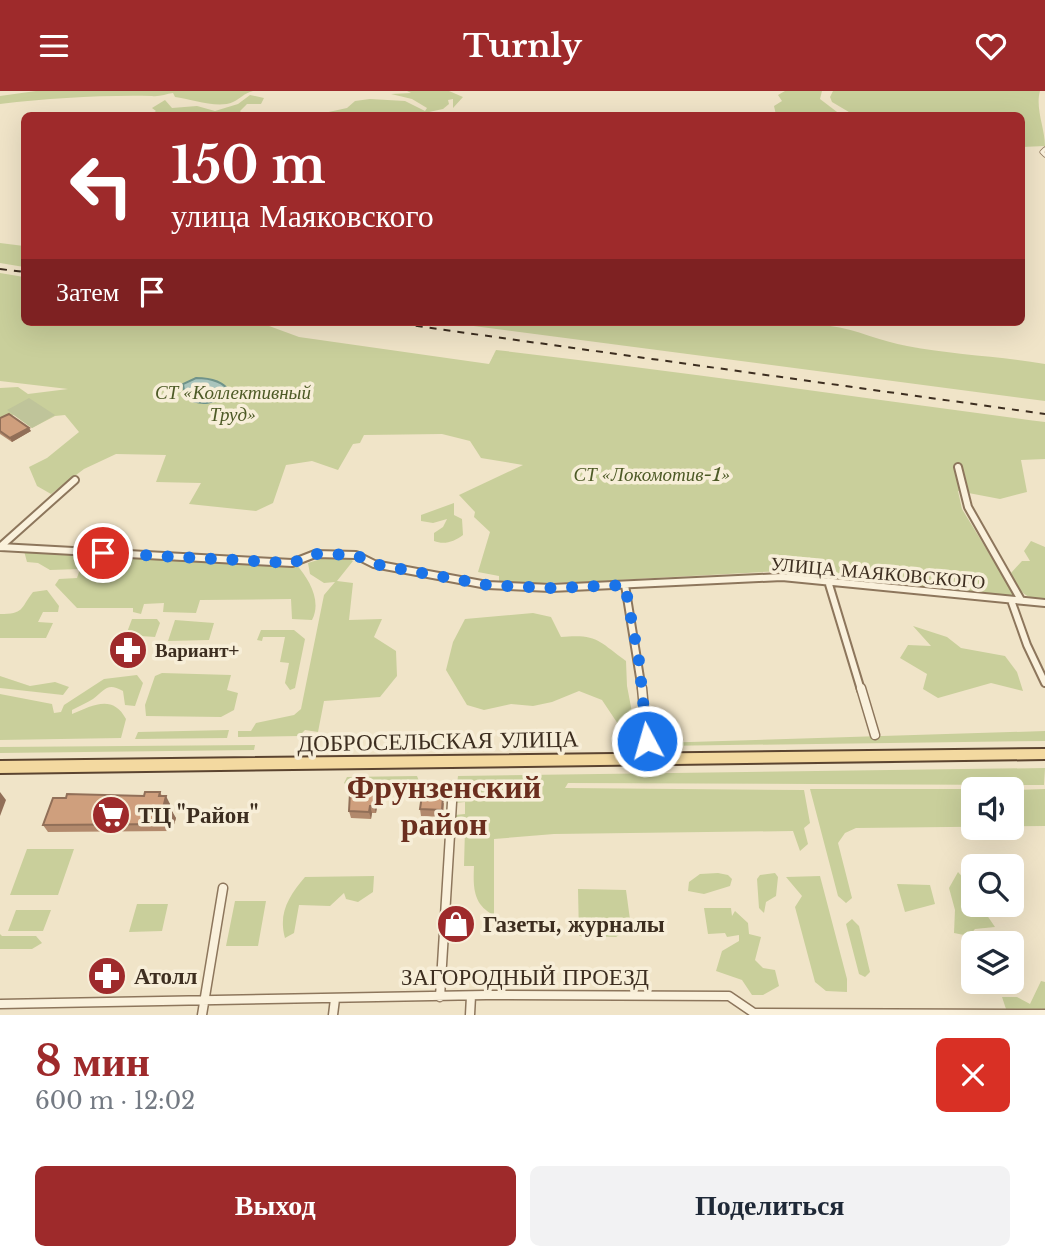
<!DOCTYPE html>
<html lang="ru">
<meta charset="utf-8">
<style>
body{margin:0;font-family:"Libre Baskerville",serif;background:#f2f2f3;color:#1f2937;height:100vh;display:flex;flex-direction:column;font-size:26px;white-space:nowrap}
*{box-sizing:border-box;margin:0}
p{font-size:23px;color:#747a83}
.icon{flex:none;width:38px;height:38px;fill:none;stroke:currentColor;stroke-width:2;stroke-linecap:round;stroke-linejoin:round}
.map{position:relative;height:924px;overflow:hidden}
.side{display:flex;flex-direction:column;background:#fff;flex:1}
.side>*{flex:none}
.hud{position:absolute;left:21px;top:21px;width:1004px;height:214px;border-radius:10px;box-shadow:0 7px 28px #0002;background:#9e2a2b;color:#fff;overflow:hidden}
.fabs{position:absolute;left:961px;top:686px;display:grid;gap:14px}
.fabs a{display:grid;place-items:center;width:63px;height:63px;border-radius:10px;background:#fff;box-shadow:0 7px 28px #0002;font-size:35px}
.pin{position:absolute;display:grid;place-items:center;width:60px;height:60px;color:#fff;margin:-30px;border:4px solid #fff;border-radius:50%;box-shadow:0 2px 7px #0007}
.me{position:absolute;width:77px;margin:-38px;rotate:354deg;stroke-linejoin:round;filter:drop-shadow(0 0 5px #0008)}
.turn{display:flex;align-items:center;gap:24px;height:147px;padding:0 35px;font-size:32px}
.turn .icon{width:91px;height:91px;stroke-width:2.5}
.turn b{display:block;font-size:49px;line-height:60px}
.then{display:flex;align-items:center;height:66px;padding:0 35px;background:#0003;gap:14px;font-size:26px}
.round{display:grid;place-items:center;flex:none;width:74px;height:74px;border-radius:10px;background:#f2f2f3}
.summary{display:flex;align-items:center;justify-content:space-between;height:119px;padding:0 35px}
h1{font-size:42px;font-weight:700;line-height:52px;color:#9e2a2b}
.button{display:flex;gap:14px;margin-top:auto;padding:14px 35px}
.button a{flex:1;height:80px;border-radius:10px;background:#9e2a2b;color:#fff;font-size:28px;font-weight:700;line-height:80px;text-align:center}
.button a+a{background:#f2f2f3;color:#1f2937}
header{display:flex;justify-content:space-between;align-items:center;height:91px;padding:0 35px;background:#9e2a2b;color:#fff;font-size:32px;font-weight:700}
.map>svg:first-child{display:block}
.green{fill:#c9cf9b}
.cemetery{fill:#bfc49a}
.water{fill:#a9c4bc;stroke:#6f938a;stroke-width:2}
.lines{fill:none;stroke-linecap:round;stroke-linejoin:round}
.street-far2-casing{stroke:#8d765c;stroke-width:5}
.street-far1-casing{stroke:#8d765c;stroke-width:10}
.street-casing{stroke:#8d765c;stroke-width:11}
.primary-casing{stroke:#5b4430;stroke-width:4}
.street-far2{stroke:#faf1dc;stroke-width:3.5}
.street-far1{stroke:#faf1dc;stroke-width:6}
.street{stroke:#faf1dc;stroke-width:8}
.primary{fill:#f3d9a0;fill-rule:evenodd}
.rail{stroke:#3d2e20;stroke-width:2;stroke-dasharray:7 7;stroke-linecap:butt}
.wall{fill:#b2896c}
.shaded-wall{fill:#916f58}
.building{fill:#cf9f7d;stroke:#916f58;stroke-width:2}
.route{stroke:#1a73e8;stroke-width:12;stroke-dasharray:0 21.6}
.labels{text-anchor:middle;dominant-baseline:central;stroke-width:7;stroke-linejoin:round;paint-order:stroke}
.park-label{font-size:19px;font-style:italic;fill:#4d5a26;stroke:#f7eed8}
.street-label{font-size:19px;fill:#3d2e20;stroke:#f7eed8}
.poi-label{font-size:19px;font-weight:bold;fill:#3d2e20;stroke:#f7eed8;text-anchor:start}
.near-street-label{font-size:23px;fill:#3d2e20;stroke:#f7eed8}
.near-poi-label{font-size:23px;font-weight:bold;fill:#3d2e20;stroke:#f7eed8;text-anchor:start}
.near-district-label{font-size:32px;font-weight:bold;fill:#6b2e1e;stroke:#f7eed8}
</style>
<header><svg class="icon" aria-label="menu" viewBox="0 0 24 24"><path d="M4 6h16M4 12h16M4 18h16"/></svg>Turnly<svg class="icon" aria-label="heart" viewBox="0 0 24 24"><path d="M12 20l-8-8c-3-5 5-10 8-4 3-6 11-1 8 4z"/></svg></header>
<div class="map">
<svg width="1045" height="924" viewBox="0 0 1045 924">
<rect width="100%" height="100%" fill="#f0e4c8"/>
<!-- green -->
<path class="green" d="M36,0h217c-9,2 -13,8 -20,11 -15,7 -42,-3 -58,-5l-2,-4c-7,1 -14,4 -21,3 -50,-1 -101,2 -152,8v-8z
M407,0h42l14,6 -10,11v-9l-5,1 1,4 -6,5 -14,3 4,3h-105l-4,-2 23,-5 8,-7 15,-2 35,2 20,10 2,-3 -15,-9 -21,-5 20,-1z
M785,0h37l-2,8 21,16h-65l-2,-9 8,-5 -4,-6z
M833,0h207c-5,17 5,38 5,55l-23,1v-32h-168l-22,-13 -2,-5z
M250,4l14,3 -3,6h-14l-7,7 3,4h-93l6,-4 -4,-3 13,-8 7,8 25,-2 18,5 23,-7z
M0,152l24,3v21l-24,-4z
M0,182l24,4v45h224l13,1 38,14 190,27 7,-14c184,21 366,48 549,72v37l-24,1 6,32 -27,7 -42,-8 4,18 53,87 -233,-25 -200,11 -83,2v-8l-21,-4 12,-40 -16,-15 1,-5 -16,-17 64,-30 -42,-7 -11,-17 -28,-7 -78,1 -4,8 -7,1 -15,26 -26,-9 -26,4 -13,38 -17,8 -67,-7 12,-21 -45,-1 10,-27 -50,-1 -32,15 -33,25 -14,-8 -8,-19 18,-9 32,-26 -14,-17 -10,1 -23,12 -18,-13 -14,3v-30l18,-1 10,7 40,-5 -68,-8z
M443,231h323c22,3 42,2 64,4 26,3 52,16 77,20 46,9 92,10 138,18v37z
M454,412v12l8,4 1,16c-9,7 -19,10 -29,6v-8l9,-6 4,-8 -14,4 -12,-2v-6z
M1031,450l14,6v53c-23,-3 -24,-7 -34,-27l11,-12h8l-6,-10z
M24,460l190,12 82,1c13,15 26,37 16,56l-20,-1 -1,-20 -91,1 -4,13 -33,-1 1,-9 -20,1 -3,10 -8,-2v-4h-56l-22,-23 4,-6 18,-1 3,-9 -30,1 -12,-7 -11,-1z
M324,467h24l5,3 -16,20 16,2 -4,37 33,-1 -8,18 22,14 1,25 -17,21 -56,4 -6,31 -13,-2 -6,6 -61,1v-6h13l5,-8 38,-8 7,-6 23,-114 11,-13 -11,1 -14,-9 -2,-11z
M47,499l12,16 -1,6h-15l-5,10 15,1 -7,15h-46v-24c24,0 20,-5 33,-22z
M533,522l18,4 10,20c37,-3 37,4 65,24l1,25 8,42 -17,-4 -16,-24 -23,-9 -27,11 -19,4 -22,-2 -27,6 -17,-5 -21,-35 7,-28 12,-23z
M132,528h25l3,4 -5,14 -29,-2z
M175,529l39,3 -5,17 -41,1z
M913,535l34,11 14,11 44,8 12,16 6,19 -32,-8 -53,15 -15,-9 4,-15 -27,-16 8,-13 23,1z
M261,539h33l11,9 -10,49 -5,2 -5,-7 4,-20 -9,-1 5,-25h-22l-1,4 -5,-1z
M162,582l69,2 -4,15 11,3 -4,17 -13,7 -75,-1 -1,-11 10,-29z
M137,584l6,8 -8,23 -10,-1 -2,-14c-16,-9 -18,-1 -30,8 -6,4 -14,7 -21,11v4c21,-9 41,-20 54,5l-5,19 -121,2v-46l52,10 2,9 7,-1 3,-7 40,-26z
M0,585l30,10 25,-4 14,5 -6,8 -63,-7z
M229,639l-2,8 -92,1 3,-7z
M1045,640v10l-389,5 1,-3z
M255,654l-1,5 -254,3v-6z
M1045,677l-1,17 -476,-2 -3,5 239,2 6,33 -6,5 4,16 -8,7 -7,-20 -239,3 -60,5v76c-21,-10 -21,-28 -20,-49h-10l1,-37 -11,-1 1,-13 10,-1v-12l-10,1 1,-12 63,-3 1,-4h-63l1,-8z
M417,685l2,5 -4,4 -67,1 -4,-3 3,-6z
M810,698h163v39h39v-38l33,-1v37l-189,2 -11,5 -7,10 14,55 -6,5 -8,-7z
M27,758h47l-16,46h-48z
M958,781c8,8 15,21 15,33h7l15,22 -20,2 -6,7 -15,-3 1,-23 -6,-22z
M718,782l10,2 4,4 -2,7 -26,8 -16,-3 1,-9 11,-8z
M775,782l3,4 -2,19 -10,6 -2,11 -5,-5 -2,-29 3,-4z
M374,785l-1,16 -15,10 -12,-3 -2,-6 -14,13 -31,-1 -5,28 -9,5c-7,-25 4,-42 20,-61z
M820,785l27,103v13l-21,-1 -11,-9 -20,-75 7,-11 -16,-19z
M897,793l33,1 5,19 -30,8z
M578,798l48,1 5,37 -15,10 -37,-1z
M235,810h31l-8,45h-32z
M137,813h31l-6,27 -33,1z
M704,817h27l1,8 3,-5 13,12 1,11 12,3 -6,23 8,8 12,2 4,16 -16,9h-11l-10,-15 -26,-9 6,-20 17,-10v-6l-12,2 -2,-4 -17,1z
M16,819h35l-8,21h-35z
M852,828l7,7 11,46 -5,5 -6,-3 -13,-50z
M0,843l2,2h34l6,7 -10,6h-32z
M1041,890l4,1v33h-37l-6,-18h15l13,7z"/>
<!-- cemetery -->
<path class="cemetery" d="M29,307l26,17 -23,13 -25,-18z"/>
<!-- water -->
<path class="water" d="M196,287c13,0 27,3 34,14 -14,12 -30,15 -45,5l-2,-13z"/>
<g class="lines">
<defs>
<path id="street-far2" d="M1045,58l-3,3 3,3"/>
<path id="street-far1" d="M958,376l10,40 53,93
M0,456l292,16 23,-9 41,1 18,9 113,21 64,3 231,-11 263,26
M0,456l75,-67
M828,490l33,109
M625,494l17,105
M1011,509l16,45 18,38"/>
<path id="street" d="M642,597l5,53
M861,597l14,47
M440,906l13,-211
M0,913l486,-9 243,1 25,17 291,1
M202,924l21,-127
M333,924l2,-16
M470,924l1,-19"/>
<path id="primary" d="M1045,658v10l-1045,14v-12z"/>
</defs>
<!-- street-far2 casing -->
<use href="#street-far2" class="street-far2-casing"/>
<!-- street-far1 casing -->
<use href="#street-far1" class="street-far1-casing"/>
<!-- street casing -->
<use href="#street" class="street-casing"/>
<!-- primary casing -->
<use href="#primary" class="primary-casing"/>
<!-- street-far2 -->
<use href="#street-far2" class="street-far2"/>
<!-- street-far1 -->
<use href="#street-far1" class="street-far1"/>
<!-- street -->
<use href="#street" class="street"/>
<!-- primary -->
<use href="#primary" class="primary"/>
<!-- rail -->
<path class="rail" d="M0,178l24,3
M388,231l657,92"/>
</g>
<!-- wall -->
<path class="wall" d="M0,327l31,13 -19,11 -12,-8z
M160,701l2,4 8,8 -2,7 8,7 -4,13 -124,1 -5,-7z
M376,703l2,7 -2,12h-4l-1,6 -20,-1 -2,-7z
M444,712l-1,14 -22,-1 -1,-7z
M461,823l-1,16h-9v-3z"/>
<!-- shaded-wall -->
<path class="shaded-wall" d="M29,337l2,3 -19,11 -2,-4z
M0,701l6,8 -6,16z
M376,703l2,7 -2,12 -2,-7z
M166,705l4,8 -4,15 -4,-7z
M370,715l2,7 -1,6 -2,-7z
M172,720l4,7 -4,13 -3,-7z"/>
<!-- building -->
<path class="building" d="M9,323l20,14 -19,10 -10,-7v-13z
M145,701h15l-1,4h7l-4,16 10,-1 -3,13 -126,1 10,-27h13l1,-4 77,2z
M350,702l26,1 -2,12h-4l-1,6 -20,-1z
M422,704l21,1 -1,14 -22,-1z
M451,823h10l-1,13h-9z"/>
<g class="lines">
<!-- route -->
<path class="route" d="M103,462l189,10 23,-9 41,1 18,9 113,21 64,3 74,-3 14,76 8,80"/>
</g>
<!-- icons -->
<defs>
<symbol id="pharmacy-disc" viewBox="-11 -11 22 22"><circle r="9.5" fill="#9e2a2b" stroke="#f7eed8"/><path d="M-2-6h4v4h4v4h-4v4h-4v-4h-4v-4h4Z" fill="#fff"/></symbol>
<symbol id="supermarket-disc" viewBox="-11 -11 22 22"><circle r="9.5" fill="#9e2a2b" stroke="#f7eed8"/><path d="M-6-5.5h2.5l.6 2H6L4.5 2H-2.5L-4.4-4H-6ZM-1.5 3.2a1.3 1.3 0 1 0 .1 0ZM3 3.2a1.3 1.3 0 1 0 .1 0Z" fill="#fff"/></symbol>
<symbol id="shop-disc" viewBox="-11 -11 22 22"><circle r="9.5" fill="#9e2a2b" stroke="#f7eed8"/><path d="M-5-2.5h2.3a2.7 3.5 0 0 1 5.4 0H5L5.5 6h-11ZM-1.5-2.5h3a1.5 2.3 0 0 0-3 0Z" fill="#fff"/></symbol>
</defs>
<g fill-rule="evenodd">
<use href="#pharmacy-disc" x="106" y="537" width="44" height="44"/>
<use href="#supermarket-disc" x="89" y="702" width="44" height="44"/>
<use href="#shop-disc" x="434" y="811" width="44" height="44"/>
<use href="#pharmacy-disc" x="85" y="863" width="44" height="44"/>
</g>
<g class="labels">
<!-- park labels -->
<g class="park-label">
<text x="233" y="301">СТ «Коллективный<tspan x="233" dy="22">Труд»</tspan></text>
<text x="652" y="383">СТ «Локомотив-1»</text>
</g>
<!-- street labels -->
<g class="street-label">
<text transform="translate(878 482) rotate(5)">УЛИЦА МАЯКОВСКОГО</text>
</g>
<!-- poi labels -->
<g class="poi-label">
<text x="155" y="559">Вариант+</text>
</g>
<!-- near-street labels -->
<g class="near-street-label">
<text transform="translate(438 650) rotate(-1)">ДОБРОСЕЛЬСКАЯ УЛИЦА</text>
<text x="525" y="886">ЗАГОРОДНЫЙ ПРОЕЗД</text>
</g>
<!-- near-poi labels -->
<g class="near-poi-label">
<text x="138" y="724">ТЦ "Район"</text>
<text x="483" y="833">Газеты, журналы</text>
<text x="134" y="885">Атолл</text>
</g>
<!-- near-district labels -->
<g class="near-district-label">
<text x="444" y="696">Фрунзенский<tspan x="444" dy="37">район</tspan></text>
</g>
</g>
</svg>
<div class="fabs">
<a><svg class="icon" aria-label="sound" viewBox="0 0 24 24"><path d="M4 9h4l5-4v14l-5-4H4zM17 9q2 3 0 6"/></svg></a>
<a><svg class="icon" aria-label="search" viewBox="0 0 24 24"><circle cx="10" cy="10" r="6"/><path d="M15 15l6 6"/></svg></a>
<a><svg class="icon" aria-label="layers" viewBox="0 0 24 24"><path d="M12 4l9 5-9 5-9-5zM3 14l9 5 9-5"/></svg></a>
</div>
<div class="pin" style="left:103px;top:462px;background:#d93025"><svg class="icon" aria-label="arrive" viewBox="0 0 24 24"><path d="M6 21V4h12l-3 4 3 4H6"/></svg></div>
<svg class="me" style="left:647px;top:650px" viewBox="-20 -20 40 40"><circle r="17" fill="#1a73e8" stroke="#fff" stroke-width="3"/><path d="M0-11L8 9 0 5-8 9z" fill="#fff"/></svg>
<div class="hud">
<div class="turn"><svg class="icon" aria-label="left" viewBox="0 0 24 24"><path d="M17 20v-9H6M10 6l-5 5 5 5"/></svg><div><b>150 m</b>улица Маяковского</div></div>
<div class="then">Затем<svg class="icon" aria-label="arrive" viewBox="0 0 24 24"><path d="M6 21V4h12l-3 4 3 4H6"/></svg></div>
</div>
</div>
<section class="side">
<div class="summary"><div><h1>8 мин</h1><p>600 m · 12:02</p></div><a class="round" style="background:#d93025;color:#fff"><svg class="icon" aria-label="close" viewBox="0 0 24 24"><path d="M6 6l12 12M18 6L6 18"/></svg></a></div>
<div class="button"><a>Выход</a><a>Поделиться</a></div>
</section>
